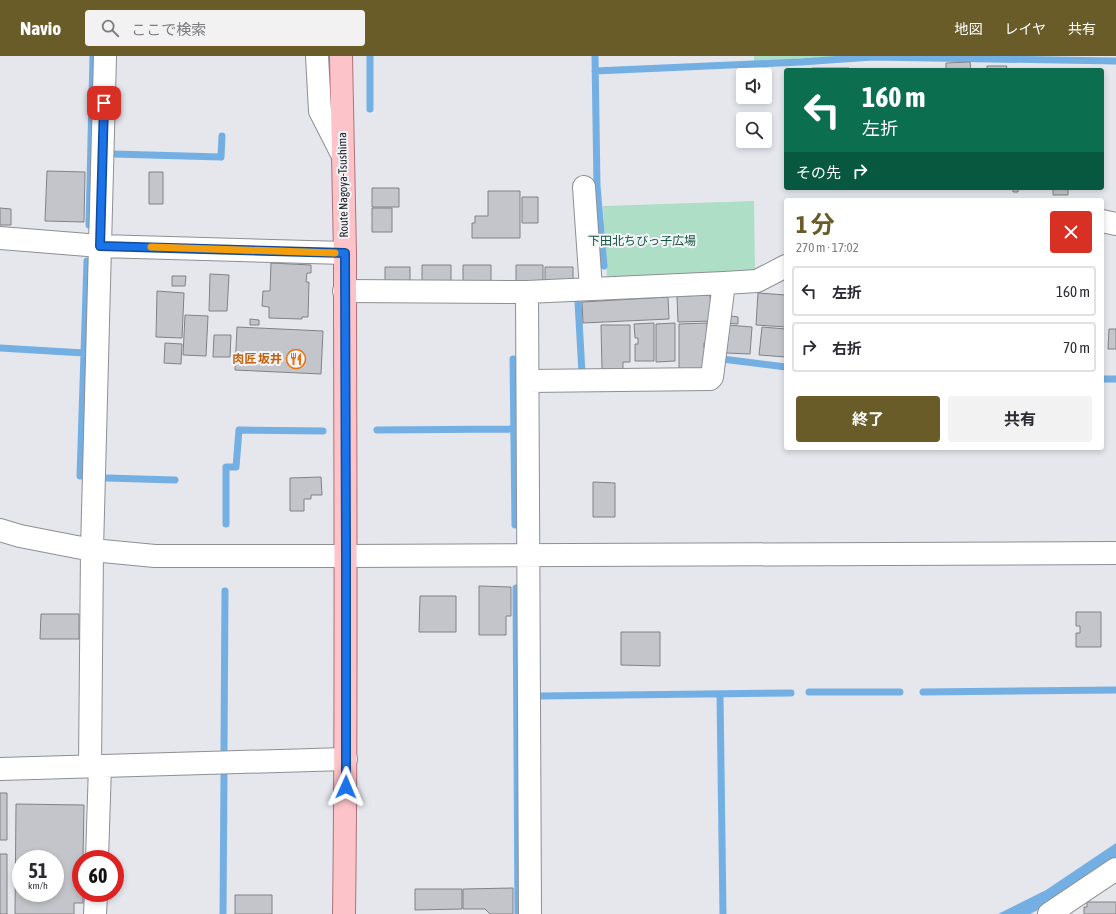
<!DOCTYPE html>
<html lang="ja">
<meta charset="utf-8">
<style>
body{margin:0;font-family:"Asap Condensed","Noto Sans JP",sans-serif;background:#f2f2f3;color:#2b2b33;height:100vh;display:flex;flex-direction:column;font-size:15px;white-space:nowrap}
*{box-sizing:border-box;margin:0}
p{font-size:13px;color:#7c7c81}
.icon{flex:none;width:22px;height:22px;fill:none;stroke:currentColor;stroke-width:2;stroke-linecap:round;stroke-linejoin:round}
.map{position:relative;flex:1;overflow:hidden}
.side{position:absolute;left:784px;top:142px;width:320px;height:252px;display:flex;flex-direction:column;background:#fff;border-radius:4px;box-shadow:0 2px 6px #0003}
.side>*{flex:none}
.hud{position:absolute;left:784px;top:12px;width:320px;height:122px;border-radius:4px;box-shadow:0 2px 6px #0003;background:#0b6e4f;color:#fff;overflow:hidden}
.tools{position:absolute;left:736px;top:12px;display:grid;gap:8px}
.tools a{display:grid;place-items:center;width:36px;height:36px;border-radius:4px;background:#fff;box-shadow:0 2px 6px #0003;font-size:20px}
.speed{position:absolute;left:12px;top:794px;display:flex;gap:8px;font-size:20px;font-weight:700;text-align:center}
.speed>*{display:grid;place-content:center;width:52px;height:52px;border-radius:50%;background:#fff;box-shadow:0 2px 6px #0003;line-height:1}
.speed small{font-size:10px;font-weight:400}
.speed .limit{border:6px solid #d22;background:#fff;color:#111}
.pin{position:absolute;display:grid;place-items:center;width:34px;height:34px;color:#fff;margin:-17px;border-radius:8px;box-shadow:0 2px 6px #0006}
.me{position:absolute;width:44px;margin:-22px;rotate:1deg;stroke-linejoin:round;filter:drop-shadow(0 0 3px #0008)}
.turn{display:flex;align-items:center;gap:14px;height:84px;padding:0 12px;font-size:18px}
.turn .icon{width:52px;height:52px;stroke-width:2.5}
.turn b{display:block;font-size:28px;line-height:34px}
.then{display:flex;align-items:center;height:38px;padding:0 12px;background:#0003;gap:8px;font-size:15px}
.round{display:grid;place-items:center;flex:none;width:42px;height:42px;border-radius:4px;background:#f2f2f3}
.overview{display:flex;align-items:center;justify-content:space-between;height:68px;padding:0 12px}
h1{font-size:24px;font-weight:700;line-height:30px;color:#695c29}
.button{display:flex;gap:8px;margin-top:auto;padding:8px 12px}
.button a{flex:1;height:46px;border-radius:4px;background:#695c29;color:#fff;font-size:16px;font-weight:700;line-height:46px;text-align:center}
.button a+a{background:#f2f2f3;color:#2b2b33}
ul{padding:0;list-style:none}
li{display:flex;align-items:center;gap:12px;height:50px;margin:0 8px 6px;padding:0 4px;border:2px solid #e1e1e2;border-radius:4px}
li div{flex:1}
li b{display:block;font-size:15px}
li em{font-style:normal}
header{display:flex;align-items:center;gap:24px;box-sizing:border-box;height:56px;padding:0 20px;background:#695c29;color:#fff}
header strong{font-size:19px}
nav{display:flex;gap:22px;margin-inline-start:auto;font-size:14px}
.search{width:280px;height:36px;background:#f2f2f3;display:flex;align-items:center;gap:10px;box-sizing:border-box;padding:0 14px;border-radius:4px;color:#7c7c81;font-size:15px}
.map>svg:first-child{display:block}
.green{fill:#aedec5}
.water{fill:#74afe3}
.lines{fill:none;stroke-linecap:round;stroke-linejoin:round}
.stream{stroke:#74afe3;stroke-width:7}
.building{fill:#c3c5ca;stroke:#808287;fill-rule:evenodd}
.minor-casing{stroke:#8d8f94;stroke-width:24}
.major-casing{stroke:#ae7178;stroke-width:24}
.minor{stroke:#fff;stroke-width:22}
.major{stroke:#fcc3c8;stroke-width:22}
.route-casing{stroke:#114b97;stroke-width:10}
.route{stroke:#1a73e8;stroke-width:7}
.slow{stroke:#f59e0b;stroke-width:7}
.labels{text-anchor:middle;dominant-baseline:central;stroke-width:4;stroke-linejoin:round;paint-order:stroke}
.street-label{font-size:12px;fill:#222325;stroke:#f2f4fa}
.park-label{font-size:12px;fill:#14543a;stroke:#f2f4fa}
.food-label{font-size:12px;font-weight:bold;fill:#c56008;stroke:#f2f4fa;text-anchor:end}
</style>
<header>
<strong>Navio</strong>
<div class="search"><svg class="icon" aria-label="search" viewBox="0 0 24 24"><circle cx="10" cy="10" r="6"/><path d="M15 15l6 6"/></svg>ここで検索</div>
<nav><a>地図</a><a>レイヤ</a><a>共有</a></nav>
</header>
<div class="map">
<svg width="1116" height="858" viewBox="0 0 1116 858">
<rect width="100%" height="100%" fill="#e5e7ed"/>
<!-- green -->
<path class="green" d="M754,0h256l-256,5z
M754,145l1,71 -148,6 -4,-72z"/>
<!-- water -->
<path class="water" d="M1116,787v16l-72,48 -14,7h-32l48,-24z"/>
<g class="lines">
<!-- stream -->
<path class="stream" d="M370,0v53
M595,0l2,130 7,80
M595,15l206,-9 72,-5 243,4
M113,98l108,3 1,-21
M89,169l4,-169
M87,205l-7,215h7
M578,246l4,71
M0,292l84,5
M513,303l2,166
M722,309v-6l64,8
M1102,323h14
M377,374l137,-1
M107,422l68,2
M226,468v-57h10l3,-37 84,1
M516,532l2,326
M809,636h91
M923,636l193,-2
M720,638l3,220
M541,640l250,-3
M224,693l1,-158
M223,858l1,-139"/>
</g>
<!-- building -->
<path class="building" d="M970,6l1,8h-25v-7z
M987,10h20l-1,4h-19z
M812,12h37v2h-37z
M47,115l38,1 -1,50 -39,-1z
M149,116h14v32h-14z
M372,132h27v19h-27z
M1013,132h5v4h-5z
M1053,132h15v7h-15z
M488,135h32v47h-48v-15h3v-7h13z
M522,141h16v26h-16z
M0,152l11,1v16h-11z
M372,152h20v24h-20z
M271,207l40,2v8h-4l-1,9h3l-1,35h-6v2l-33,-1v-11l-7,-1 1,-15h7z
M422,209h29v16h-29z
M463,209h28v17h-28z
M516,209h27v17h-27z
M385,211h25v14h-25z
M545,211h28v15h-28z
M210,218l19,1 -2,36h-18z
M172,220h14l-1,10h-13z
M157,235l27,2 -2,45 -26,-1z
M758,237l28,2v32l-30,-2z
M710,239l2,26 -34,1 -1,-26z
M668,241l1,22 -86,4 -1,-21z
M185,259l23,1 -2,40 -23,-1z
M724,259l14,2v7l-14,-1z
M250,263l9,1v5h-9z
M654,267v38h-19v-17h3v-6h-3l-1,-14z
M675,267v38l-19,1v-38z
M707,267l1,20h-4v5h4v21h-29v-45z
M601,269h29v37h-7v7h-21z
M728,269l24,2 -2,27 -24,-1z
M237,271l86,4 -2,43 -86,-4z
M762,271l24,2v28l-27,-2z
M1109,273h7v20h-8z
M214,279h17l-1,22h-17z
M165,287l17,1 -1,20 -17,-1z
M321,421l1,18h-11v4h-7v12h-14v-33z
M593,426l22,1v34h-22z
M479,530l32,1v29h-5v19h-27z
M420,540h36v36h-37z
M1076,556h25v35h-25v-14h4v-7h-4z
M41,558h38v25h-39z
M621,576h39v34l-39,-1z
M0,737h7v47h-7z
M16,748l68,1 -1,54h-2v34h2v10h-9v11h-59zM21,803h34v34h-34z
M0,798h7v60h-7z
M513,832v26h-23l-5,-5h-22v-20z
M415,833h47v20l-47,1z
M235,839h37v19h-37z
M1087,846h29v12h-32v-7h3z"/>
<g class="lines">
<defs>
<path id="minor" d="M317,0l3,55 22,43
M584,131l7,102
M1102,165l14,3
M0,182l100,8 245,7
M344,235l183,1 197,-9 33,-2 29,-15
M527,236l3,622
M528,325l182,-2 2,-2 12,-94
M0,474l20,6 72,14 63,6h191l770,-3
M90,710l2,-216 13,-494
M0,713l346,-10
M97,803l3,-93
M95,858l1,-21
M1049,858l67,-45"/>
<path id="major" d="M341,0c1,66 3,132 4,198 0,220 2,440 -1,660"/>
</defs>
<!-- minor casing -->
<use href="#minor" class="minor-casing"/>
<!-- major casing -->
<use href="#major" class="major-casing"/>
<!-- minor -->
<use href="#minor" class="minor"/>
<!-- major -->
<use href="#major" class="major"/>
</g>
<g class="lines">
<defs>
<path id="route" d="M104,47l-4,143 245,7 1,303v231"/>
</defs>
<!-- route casing -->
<use href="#route" class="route-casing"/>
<!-- route -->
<use href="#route" class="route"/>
<!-- slow -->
<path class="slow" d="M151,191l184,6"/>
</g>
<!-- icons -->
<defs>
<symbol id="restaurant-ring" viewBox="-11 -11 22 22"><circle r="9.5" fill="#f2f4fa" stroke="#e8710a" stroke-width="1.5"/><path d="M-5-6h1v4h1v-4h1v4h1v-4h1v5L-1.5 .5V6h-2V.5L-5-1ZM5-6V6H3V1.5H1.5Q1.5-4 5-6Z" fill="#e8710a"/></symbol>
</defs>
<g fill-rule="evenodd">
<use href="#restaurant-ring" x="285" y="292" width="22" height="22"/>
</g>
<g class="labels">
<!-- street labels -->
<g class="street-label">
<text transform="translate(343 129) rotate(-91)">Route Nagoya-Tsushima</text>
</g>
<!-- park labels -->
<g class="park-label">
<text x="642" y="185">下田北ちびっ子広場</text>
</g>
<!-- food labels -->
<g class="food-label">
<text x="282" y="303">肉匠 坂井</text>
</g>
</g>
</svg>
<div class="tools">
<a><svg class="icon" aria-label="sound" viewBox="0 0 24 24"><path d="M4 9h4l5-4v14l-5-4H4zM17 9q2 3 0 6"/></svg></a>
<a><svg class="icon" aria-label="search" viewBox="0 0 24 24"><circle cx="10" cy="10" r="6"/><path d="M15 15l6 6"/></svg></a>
</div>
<div class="speed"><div>51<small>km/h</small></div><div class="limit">60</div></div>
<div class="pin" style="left:104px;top:47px;background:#d93025"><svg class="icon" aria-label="arrive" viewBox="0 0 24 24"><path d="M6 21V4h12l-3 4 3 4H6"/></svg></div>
<svg class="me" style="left:346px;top:731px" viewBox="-20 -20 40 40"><path d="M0-17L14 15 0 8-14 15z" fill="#1a73e8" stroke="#fff" stroke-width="4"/></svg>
<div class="hud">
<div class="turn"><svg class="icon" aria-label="left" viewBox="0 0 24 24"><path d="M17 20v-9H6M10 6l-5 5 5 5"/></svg><div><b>160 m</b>左折</div></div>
<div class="then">その先<svg class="icon" aria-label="right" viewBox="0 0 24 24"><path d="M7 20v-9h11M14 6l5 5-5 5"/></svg></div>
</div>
<section class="side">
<div class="overview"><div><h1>1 分</h1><p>270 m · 17:02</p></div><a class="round" style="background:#d93025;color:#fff"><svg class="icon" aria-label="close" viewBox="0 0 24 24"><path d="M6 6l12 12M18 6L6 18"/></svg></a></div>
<ul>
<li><svg class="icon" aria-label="left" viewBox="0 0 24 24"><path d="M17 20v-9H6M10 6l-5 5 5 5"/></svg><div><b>左折</b></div><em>160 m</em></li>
<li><svg class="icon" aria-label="right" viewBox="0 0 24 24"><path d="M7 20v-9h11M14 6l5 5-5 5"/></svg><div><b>右折</b></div><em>70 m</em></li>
</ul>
<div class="button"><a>終了</a><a>共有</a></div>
</section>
</div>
